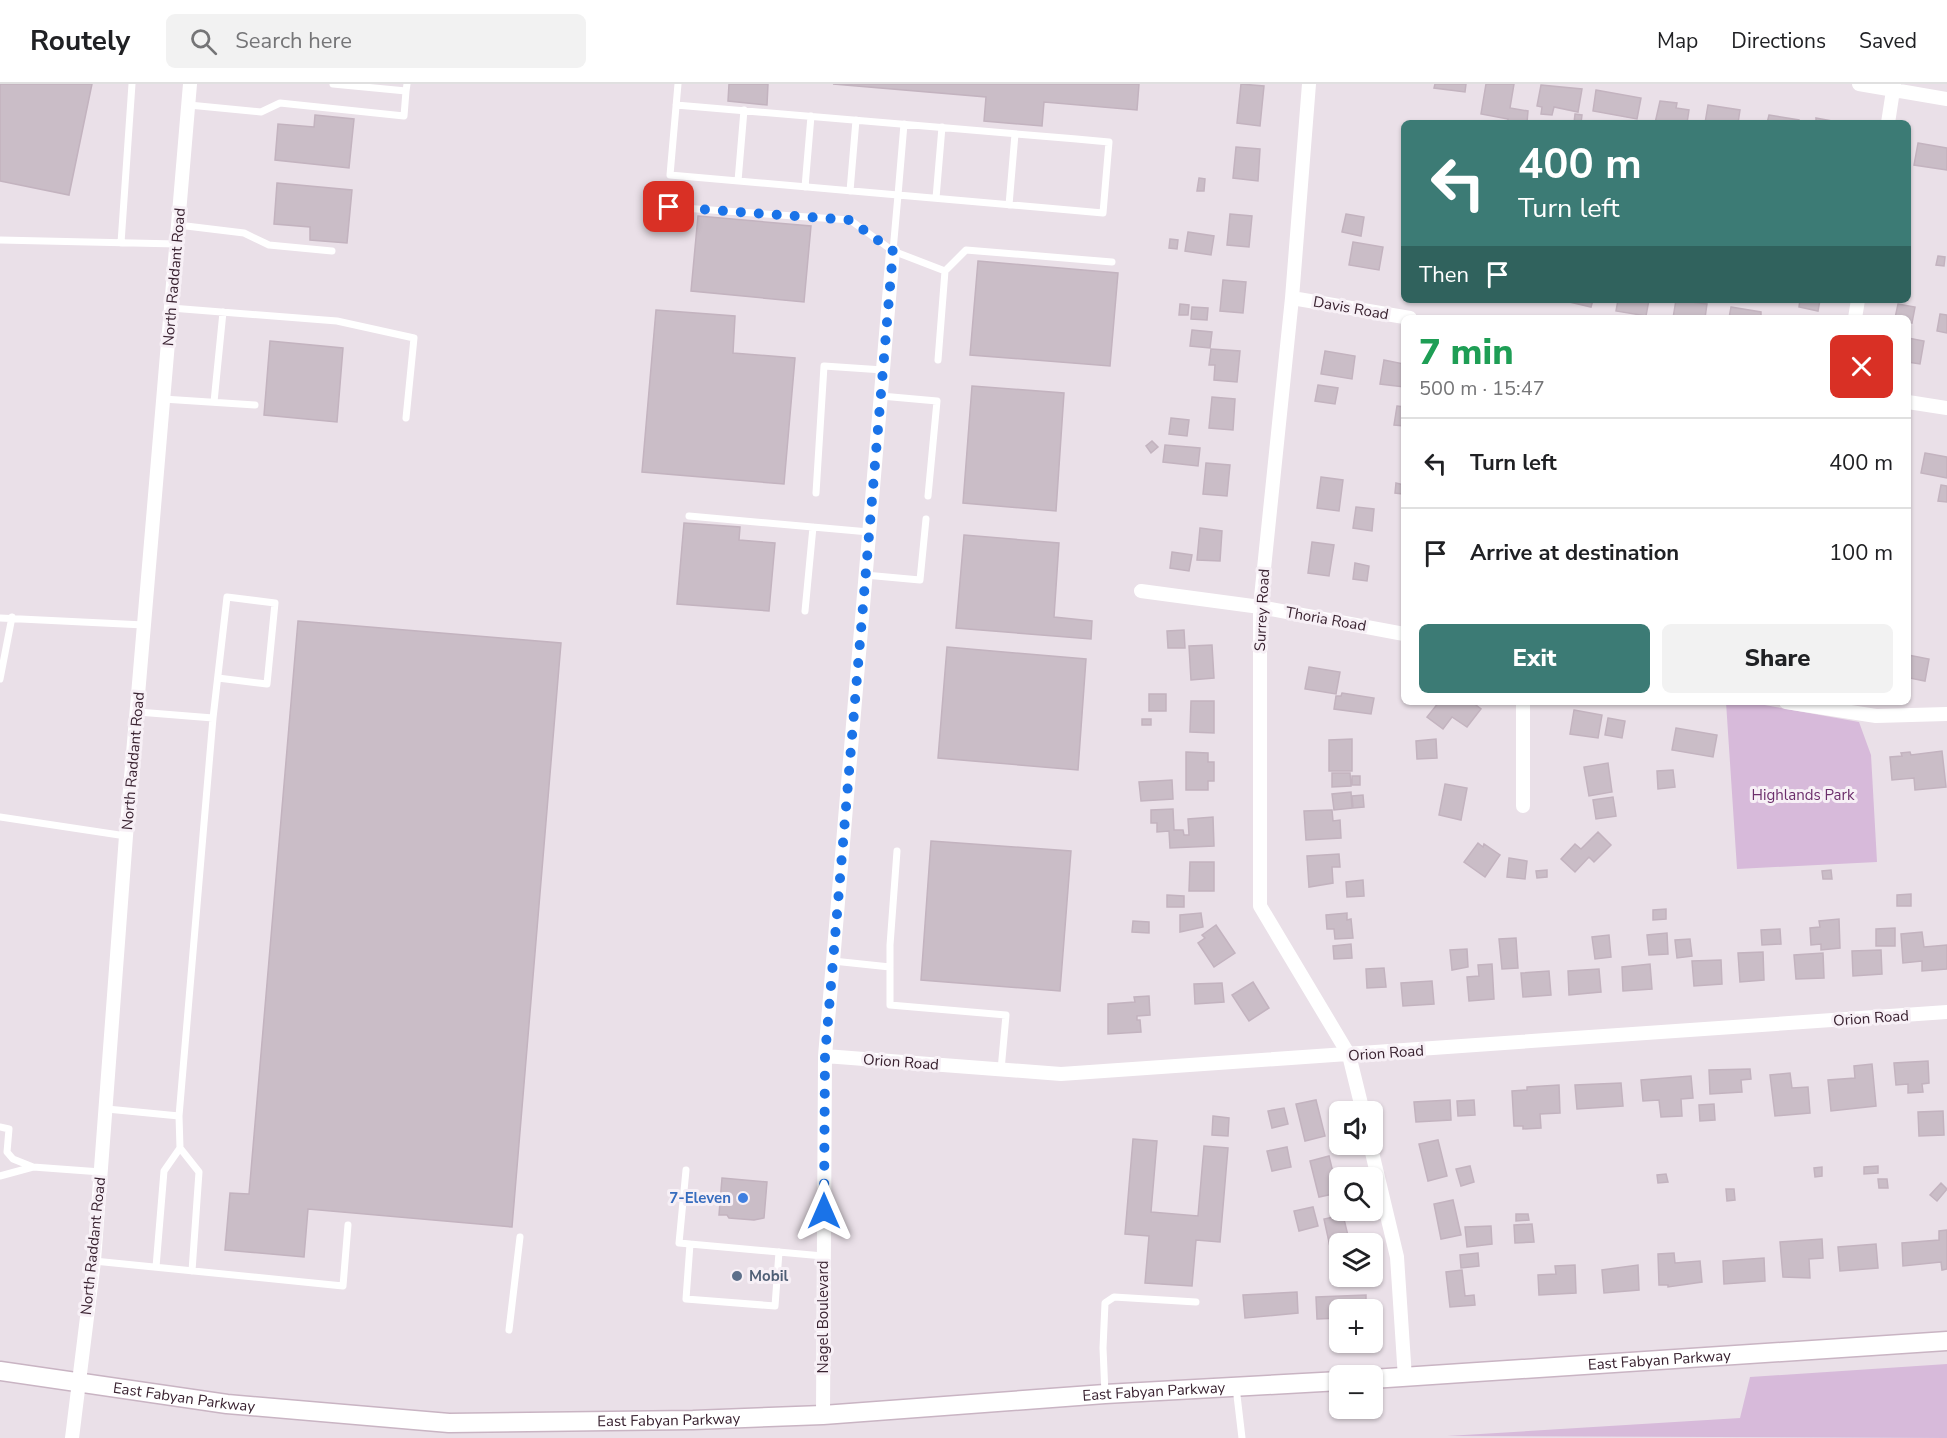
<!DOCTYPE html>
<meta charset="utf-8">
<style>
body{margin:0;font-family:"Nunito Sans",sans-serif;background:#f2f2f2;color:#202124;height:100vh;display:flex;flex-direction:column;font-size:22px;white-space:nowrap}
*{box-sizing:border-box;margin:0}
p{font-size:20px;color:#757577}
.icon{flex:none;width:33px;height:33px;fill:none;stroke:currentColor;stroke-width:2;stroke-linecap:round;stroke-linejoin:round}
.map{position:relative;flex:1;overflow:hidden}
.panel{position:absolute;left:1401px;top:231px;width:510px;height:390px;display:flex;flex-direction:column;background:#fff;border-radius:9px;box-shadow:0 2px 4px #0004}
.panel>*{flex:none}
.hud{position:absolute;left:1401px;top:36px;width:510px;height:183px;border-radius:9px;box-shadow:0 2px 4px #0004;background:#3c7b75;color:#fff;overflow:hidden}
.fabs{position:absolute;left:1329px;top:1017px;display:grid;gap:12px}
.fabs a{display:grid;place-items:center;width:54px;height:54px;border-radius:9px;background:#fff;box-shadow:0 2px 4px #0004;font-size:30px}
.pin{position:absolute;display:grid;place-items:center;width:51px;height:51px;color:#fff;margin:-26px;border-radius:12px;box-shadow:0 3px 9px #0006}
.me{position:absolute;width:66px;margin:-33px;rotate:0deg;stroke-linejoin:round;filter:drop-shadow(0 0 4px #0008)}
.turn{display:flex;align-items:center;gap:21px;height:126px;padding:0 18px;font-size:27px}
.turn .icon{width:78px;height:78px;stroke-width:2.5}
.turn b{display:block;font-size:42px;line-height:51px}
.then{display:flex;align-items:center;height:57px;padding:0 18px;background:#0003;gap:12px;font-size:22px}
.round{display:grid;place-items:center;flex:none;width:63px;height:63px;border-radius:9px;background:#f2f2f2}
.overview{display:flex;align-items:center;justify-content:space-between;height:102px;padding:0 18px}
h1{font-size:36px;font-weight:800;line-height:45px;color:#1e9e55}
.button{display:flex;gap:12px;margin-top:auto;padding:12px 18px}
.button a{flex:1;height:69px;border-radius:9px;background:#3c7b75;color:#fff;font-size:24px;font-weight:800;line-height:69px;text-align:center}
.button a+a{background:#f2f2f2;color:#202124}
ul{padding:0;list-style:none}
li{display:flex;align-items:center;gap:18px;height:90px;padding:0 18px;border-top:2px solid #e0e0e0}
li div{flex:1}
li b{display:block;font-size:22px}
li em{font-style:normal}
header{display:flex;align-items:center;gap:36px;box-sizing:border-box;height:84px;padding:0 30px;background:#fff;border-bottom:2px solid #e0e0e0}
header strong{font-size:28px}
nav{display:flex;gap:33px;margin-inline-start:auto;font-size:21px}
.search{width:420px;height:54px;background:#f2f2f2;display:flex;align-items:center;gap:15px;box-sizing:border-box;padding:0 21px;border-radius:9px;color:#757577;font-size:22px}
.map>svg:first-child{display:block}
.green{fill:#d7bada}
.building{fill:#cabdc7;stroke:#c3b3bf;stroke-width:1.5}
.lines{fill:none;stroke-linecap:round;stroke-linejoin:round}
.secondary-casing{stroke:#c9b4c3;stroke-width:21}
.lane{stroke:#fff;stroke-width:7}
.street{stroke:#fff;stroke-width:14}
.secondary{stroke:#fff;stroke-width:18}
.route{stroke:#1a73e8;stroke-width:10;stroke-dasharray:0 18}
.shop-dot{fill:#3f7fe0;stroke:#f7f0f6;stroke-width:2}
.service-dot{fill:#5c6f8a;stroke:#f7f0f6;stroke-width:2}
.labels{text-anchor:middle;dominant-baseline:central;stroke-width:6;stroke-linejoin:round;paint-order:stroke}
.street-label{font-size:15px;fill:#392230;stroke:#f7f0f6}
.park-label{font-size:15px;fill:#6d2f6c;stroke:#f7f0f6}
.shop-label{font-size:15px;font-weight:bold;fill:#366cbe;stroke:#f7f0f6;text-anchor:end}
.service-label{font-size:15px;font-weight:bold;fill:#4e5e75;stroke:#f7f0f6;text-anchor:start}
</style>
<header>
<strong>Routely</strong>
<div class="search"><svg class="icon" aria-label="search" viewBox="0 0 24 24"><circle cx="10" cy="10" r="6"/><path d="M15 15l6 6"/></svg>Search here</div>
<nav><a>Map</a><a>Directions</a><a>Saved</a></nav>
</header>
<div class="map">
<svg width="1947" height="1354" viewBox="0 0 1947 1354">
<rect width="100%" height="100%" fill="#eae0e8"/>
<!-- green -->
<path class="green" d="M1726,618h22l111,20 12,33 6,107 -140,7z
M1947,1280v74l-500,-2 293,-18 10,-41z"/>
<!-- building -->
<path class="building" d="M0,0h92l-23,111 -69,-14z
M729,0h39l-1,21 -39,-4z
M833,0h306l-2,26 -93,-8 -2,24 -58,-5 2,-24z
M1241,0l23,2 -4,40 -23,-3z
M1435,0h31l-1,8 -31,-4z
M1486,0h28l-4,24 18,3 -1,12h-20l1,-4 -27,-5z
M1541,1l41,4 -4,23 -24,-5 -2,8 -11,-1 1,-7 -5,-1z
M1596,6l45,8 -4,21 -44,-8z
M1660,17l17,2 -1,5 13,2 -2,13h-32z
M1708,21l32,5 -2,13h-33z
M1575,30l7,1 -1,8h-7z
M315,31l39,4 -5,49 -74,-8 3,-36 36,3z
M1769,31l30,5v3h-32z
M1816,34l27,5h-27z
M1918,59l29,5v22l-33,-5z
M1236,63l24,2 -2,32 -25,-3z
M1199,94l6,1 -1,12h-7z
M277,99l75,7 -5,53 -37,-3v-13l-36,-3z
M1230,130l22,2 -3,31 -22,-2z
M1346,130l18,3 -3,19 -19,-4z
M698,132l113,10 -7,76 -113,-11z
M1188,148l26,4 -3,19 -26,-4z
M1170,155l8,1 -1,9 -8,-1z
M1353,158l30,5 -4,23 -30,-5z
M1938,172l7,1 -1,9 -8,-1z
M978,177l140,12 -8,93 -140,-11z
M1223,196l23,2 -3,31 -23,-2z
M1561,216h32l-2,7z
M1618,216h31l-3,16 -30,-5z
M1676,216l31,4 -2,14h-32z
M1800,216h20l-2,11 -19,-4z
M1180,220l9,1 -1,10h-9z
M1898,220l17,3 -3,16 -4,-1v-4h-13z
M1192,223l16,1 -1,12 -16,-1z
M1731,223l30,5v6h-32z
M656,226l79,6 -2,37 62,5 -11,126 -142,-12z
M1940,230l7,1v18l-10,-2z
M1192,246l20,2 -2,16 -20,-2z
M1908,254l16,3 -4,23 -12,-2z
M270,257l73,7 -6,74 -73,-7z
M1211,265l29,2 -3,31 -23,-2 1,-15h-6z
M1325,267l30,5 -3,23 -31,-5z
M1384,276l20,4v23l-24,-3z
M1318,301l20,3 -3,16 -20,-3z
M972,302l92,7 -8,118 -93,-8z
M1212,313l23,2 -2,31 -24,-2z
M1397,322l7,1v19l-10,-1z
M1171,334l18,2 -2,16 -18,-2z
M1152,357l6,6 -7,6 -5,-7z
M1165,361l35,3 -2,18 -35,-4z
M1925,369l22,4v21l-26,-5z
M1206,379l24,2 -3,31 -24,-2z
M1321,393l22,3 -4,31 -22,-3z
M1396,399l8,2 -2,9 -7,-1z
M1941,401l6,1v16l-9,-1z
M1356,423l18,2 -2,22 -19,-3z
M684,439l56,4 -1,13 36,3 -6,68 -92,-7z
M1200,444l22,3 -2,30 -23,-1z
M964,451l95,8 -5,74 38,4 -1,18 -135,-11z
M1312,458l22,3 -5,31 -21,-3z
M1172,468l20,3 -3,16 -19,-3z
M1355,479l14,3 -2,15 -14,-2z
M298,537l263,22 -49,584 -204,-18 -4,48 -79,-7 5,-57 19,1z
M1184,546l1,18h-17l-1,-17z
M1212,561l2,33 -23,2 -2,-34z
M947,563l139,12 -8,111 -140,-12z
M1908,571l21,4 -4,22 -15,-3 -2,3z
M1309,583l31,5 -4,22 -31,-5z
M1342,609l32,5 -3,16 -37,-5 2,-13h5z
M1149,610h17v17h-17z
M1191,617h23v32l-24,-1z
M1439,618h33l9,7 -14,18 -15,-10 -9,12 -16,-12z
M1574,626l28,5 -4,23 -28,-4z
M1608,634l17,3 -3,17 -17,-3z
M1142,635h9v6h-9z
M1676,644l41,7 -4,22 -41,-7z
M1352,655v32h-23v-31z
M1436,655l1,19 -20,1 -1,-18z
M1942,667l4,36 -31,3 -1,-12 -22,2 -2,-23 12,-1 -1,-3 9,-1 1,3z
M1186,668l22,1v9h6v19h-6v9h-22z
M1608,679l4,29 -23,4 -5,-29z
M1673,686l2,17 -17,2 -1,-18z
M1332,689h18l1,13 -19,1z
M1352,692h8v9h-8z
M1172,696l1,19 -32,2 -2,-19z
M1445,700l22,4 -6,32 -22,-5z
M1351,708l1,16 -18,2 -2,-16z
M1363,711l1,12 -11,1 -1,-12z
M1613,713l3,19 -20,3 -3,-19z
M1173,725l1,21h9l1,5h5l-1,-16 25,-2 1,29 -44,2 -1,-17 -12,1v-9h-6v-13z
M1332,726l1,11 7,-1 1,18 -35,2 -2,-29z
M1598,748l13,13 -17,17 -5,-5 -14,15 -14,-13 14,-15 6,5z
M931,757l140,10 -11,140 -139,-11z
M1478,759l5,4 1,-3 16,11 -15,22 -21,-15z
M1339,770l1,13h-8l1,16 -24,4 -2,-31z
M1509,774l18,3 -2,18 -18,-2z
M1190,778h24v29h-25z
M1547,786v7l-10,1 -1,-7z
M1831,786l1,9h-9l-1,-8z
M1363,796l1,16 -17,1 -1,-15z
M1911,810v12h-14v-11z
M1167,811l17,1v11h-17z
M1666,825v10l-13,1v-10z
M1201,829l2,14 -23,5v-17z
M1347,829v7l4,-1 2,19 -18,1 -1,-10h-7l-1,-14z
M1839,835l1,29 -19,2v-6l-10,1 -1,-17 10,-1 -1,-6z
M1133,837l16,1v11l-17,-1z
M1216,841l19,28 -21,14 -16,-24 7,-5 -3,-3z
M1895,844v18h-19v-17z
M1780,845l1,15 -19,1 -1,-15z
M1922,848l2,15 23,-2v24l-25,2v-10l-19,2 -2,-29z
M1667,849l1,21 -19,1 -2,-20z
M1609,851l2,22 -16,2 -3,-22z
M1516,854l2,30 -16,1 -3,-30z
M1690,855l2,17 -15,2 -2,-18z
M1351,860l1,14 -18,1 -1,-13z
M1467,865l1,18 -16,3 -2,-20z
M1881,866l1,24 -29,2 -1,-25z
M1763,868l1,28 -24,2 -2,-29z
M1823,869l1,25 -28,1 -2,-24z
M1721,876l1,24 -28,2 -2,-25z
M1492,880l2,35 -25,2 -2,-24 12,-1 -1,-11z
M1650,880l2,25 -29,2 -1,-24z
M1384,884l2,19 -19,1 -1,-19z
M1599,885l2,23 -32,3 -1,-24z
M1549,887l2,24 -28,2 -2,-24z
M1432,897l2,23 -31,2 -2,-23z
M1253,898l16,26 -20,13 -17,-26z
M1222,899l2,19 -29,2 -1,-20z
M1149,912l1,19 -13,1v4h3l1,12 -33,2v-30l27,-2 -1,-5z
M1928,977l1,22 -7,1 1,8 -15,1v-9l-12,1 -2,-22z
M1872,980l4,42 -45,5 -3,-31 27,-2 -1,-12z
M1750,985l1,10 -10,1 1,12 -32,2 -1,-24z
M1790,989l2,15 16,-1 2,26 -35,3 -5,-41z
M1691,992l2,22 -12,1 1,17 -21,1 -2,-17 -16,1 -2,-21z
M1621,999l2,23 -46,3 -2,-24z
M1559,1001l1,28 -20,1 1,14 -18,1v-3h-9l-2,-35 15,-1v-3z
M1316,1016l9,36 -20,5 -9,-37z
M1450,1016l1,20 -35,2 -2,-20z
M1474,1016l1,15 -17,1 -1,-15z
M1714,1020l1,16 -15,1 -1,-16z
M1284,1024l4,16 -16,4 -4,-17z
M1943,1027l1,24 -25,1 -1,-24z
M1213,1032l16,2 -1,18 -16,-1z
M1133,1055l24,2 -6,71 47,4 6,-70 24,2 -8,94 -24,-2 -4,46 -47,-3 4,-47 -24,-2z
M1438,1056l9,36 -19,5 -9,-37z
M1287,1063l4,20 -19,4 -5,-20z
M1329,1072l9,37 -19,4 -9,-36z
M1470,1082l4,16 -13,4 -5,-17z
M1878,1082v7l-14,1v-7z
M1822,1083v9l-7,1 -1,-9z
M1666,1090l2,8 -10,1 -1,-8z
M722,1094l45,4 -3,36 -10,2 -25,-2 -2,-3h-8z
M1878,1095h9l1,9h-9z
M1941,1099l6,6 -10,12 -7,-6z
M1726,1105h8l1,11 -8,1z
M1453,1116l8,35 -20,4 -7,-35z
M1313,1123l5,19 -19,5 -5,-20z
M1516,1130h12l1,6 -13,1z
M1343,1131l7,29h-10v10l-8,2 -8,-37z
M1532,1140l2,18 -19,1 -1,-18z
M1491,1142l1,18 -25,3 -2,-20z
M1947,1146v39l-5,1 -1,-8 -38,4 -1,-23 37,-3v-9z
M1822,1155l1,19 -14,1 1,19 -27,-1 -3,-35z
M1876,1160l2,24 -38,3 -2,-24z
M1478,1169l1,13 -18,2 -1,-13z
M1674,1169l1,10 25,-2 2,21 -34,5v-2h-9l-1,-31z
M1764,1174l1,23 -41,3 -1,-23z
M1575,1181l1,28 -37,2 -1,-20 18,-1 -1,-8z
M1638,1181l1,25 -35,3 -2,-23z
M1462,1186l3,26 9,-1 1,10 -25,2 -4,-35z
M1297,1208l1,21 -53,5 -2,-23z
M1366,1211v15h-26v8l-23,1 -1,-22z"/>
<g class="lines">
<defs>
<g id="secondary">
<path id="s1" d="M0,1287l227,33 222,19 244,-3 130,-5 282,-21 235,-13"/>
<path id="s2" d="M1372,1295l575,-38"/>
</g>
</defs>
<!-- secondary casing -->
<use href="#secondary" class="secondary-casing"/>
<!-- lane -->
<path class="lane" d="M333,0l73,7 1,-7
M678,0l-8,91 228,20 -5,56
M189,21l72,7 19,-9 124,13 2,-25
M676,21c145,12 289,24 433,37l-6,71 -205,-18 6,-71
M738,97l6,-71
M805,103l6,-71
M850,107l6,-71
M936,114l6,-71
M1009,121l6,-71
M669,123l181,13 43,31 52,20 -7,89
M178,141l66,8 25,12 63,6
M0,156l177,4
M121,159l11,-159
M945,187l21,-21 146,12
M171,224l166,13 77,17 -8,80
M881,312l56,5 -9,95
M163,315l92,6
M214,318l9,-90
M816,409l8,-127 59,4
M689,432l180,16
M865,491l55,5 6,-61
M805,527l8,-84
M0,534l144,7
M0,595l12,-62
M213,634l14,-121 48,6 -8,81 -49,-6
M0,733l126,19
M897,767l-7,94v60l116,10 -5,55
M833,877l57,6
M107,1025l72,7 34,-398 -75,-6
M0,1043l9,2 -2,23 6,7 20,8
M180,1064l19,24 -7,99
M686,1086l-7,73 144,13
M0,1092l33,-9 68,5
M690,1160l-4,55 89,7 4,-54
M94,1177l249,25 5,-61
M156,1183l8,-96 16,-23 -1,-32
M509,1246l11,-93
M1236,1303l6,51
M1105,1310l-2,-46 2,-45 9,-6 82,5"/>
<!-- street -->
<path class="street" d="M1309,0l-17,214 -32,309v299l89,149 14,57
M1859,0l88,15
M1888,39l6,-39
M1292,214l118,20
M1855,234l3,-18
M1908,318l39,6
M1141,507l119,16 144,27
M1786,618l90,14 71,-2
M1523,722v-104
M825,972l236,18 886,-62
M1370,1060l27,113 8,121
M823,1331l2,-359 68,-805
M72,1354l22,-177 32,-425 64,-752"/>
<!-- secondary -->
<use href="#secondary" class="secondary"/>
</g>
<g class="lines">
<!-- route -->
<path class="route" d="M669,123l181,13 43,31 -68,805 -1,155"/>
</g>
<!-- markers -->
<circle class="shop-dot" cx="743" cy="1114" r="6"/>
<circle class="service-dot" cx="737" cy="1192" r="6"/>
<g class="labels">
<!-- street labels -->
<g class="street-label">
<text transform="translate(174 193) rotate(-85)">North Raddant Road</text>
<text transform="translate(1351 224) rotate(10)">Davis Road</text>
<text transform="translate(1262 526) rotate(-87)">Surrey Road</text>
<text transform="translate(1326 535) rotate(10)">Thoria Road</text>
<text transform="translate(133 677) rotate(-85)">North Raddant Road</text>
<text transform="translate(1871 934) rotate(-4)">Orion Road</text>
<text transform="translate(1386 969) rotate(-4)">Orion Road</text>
<text transform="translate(901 978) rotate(4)">Orion Road</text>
<text transform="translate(93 1162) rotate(-84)">North Raddant Road</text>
<text transform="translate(823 1233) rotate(-90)">Nagel Boulevard</text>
<text stroke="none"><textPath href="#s2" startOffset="288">East Fabyan Parkway</textPath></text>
<text stroke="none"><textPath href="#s1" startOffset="1158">East Fabyan Parkway</textPath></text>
<text stroke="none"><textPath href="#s1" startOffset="186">East Fabyan Parkway</textPath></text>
<text stroke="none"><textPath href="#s1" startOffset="672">East Fabyan Parkway</textPath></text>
</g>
<!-- park labels -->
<g class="park-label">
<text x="1803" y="711">Highlands Park</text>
</g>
<!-- shop labels -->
<g class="shop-label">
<text x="731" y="1114">7-Eleven</text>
</g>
<!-- service labels -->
<g class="service-label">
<text x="749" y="1192">Mobil</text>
</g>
</g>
</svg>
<div class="fabs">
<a><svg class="icon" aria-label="sound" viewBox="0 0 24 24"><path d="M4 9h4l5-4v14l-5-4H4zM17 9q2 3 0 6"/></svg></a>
<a><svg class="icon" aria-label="search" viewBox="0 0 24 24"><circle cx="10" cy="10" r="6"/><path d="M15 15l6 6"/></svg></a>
<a><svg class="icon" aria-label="layers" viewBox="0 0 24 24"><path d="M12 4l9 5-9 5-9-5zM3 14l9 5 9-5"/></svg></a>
<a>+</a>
<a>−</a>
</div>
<div class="pin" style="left:669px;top:123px;background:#d93025"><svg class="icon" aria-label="arrive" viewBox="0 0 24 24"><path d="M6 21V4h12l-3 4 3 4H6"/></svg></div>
<svg class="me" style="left:824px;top:1127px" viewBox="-20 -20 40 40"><path d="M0-17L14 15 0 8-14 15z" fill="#1a73e8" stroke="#fff" stroke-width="4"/></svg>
<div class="hud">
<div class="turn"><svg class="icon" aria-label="left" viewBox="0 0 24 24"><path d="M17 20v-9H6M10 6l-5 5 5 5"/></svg><div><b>400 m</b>Turn left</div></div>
<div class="then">Then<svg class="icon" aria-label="arrive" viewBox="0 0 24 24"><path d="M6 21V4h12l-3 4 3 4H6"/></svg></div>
</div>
<section class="panel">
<div class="overview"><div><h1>7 min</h1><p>500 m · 15:47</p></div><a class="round" style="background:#d93025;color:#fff"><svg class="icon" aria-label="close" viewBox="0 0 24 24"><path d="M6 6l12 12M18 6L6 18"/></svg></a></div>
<ul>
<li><svg class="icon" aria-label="left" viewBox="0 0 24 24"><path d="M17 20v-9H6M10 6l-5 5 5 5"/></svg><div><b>Turn left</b></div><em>400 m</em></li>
<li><svg class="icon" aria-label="arrive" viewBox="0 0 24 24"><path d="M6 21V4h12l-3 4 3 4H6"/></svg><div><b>Arrive at destination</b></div><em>100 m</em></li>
</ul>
<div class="button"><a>Exit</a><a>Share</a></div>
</section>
</div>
